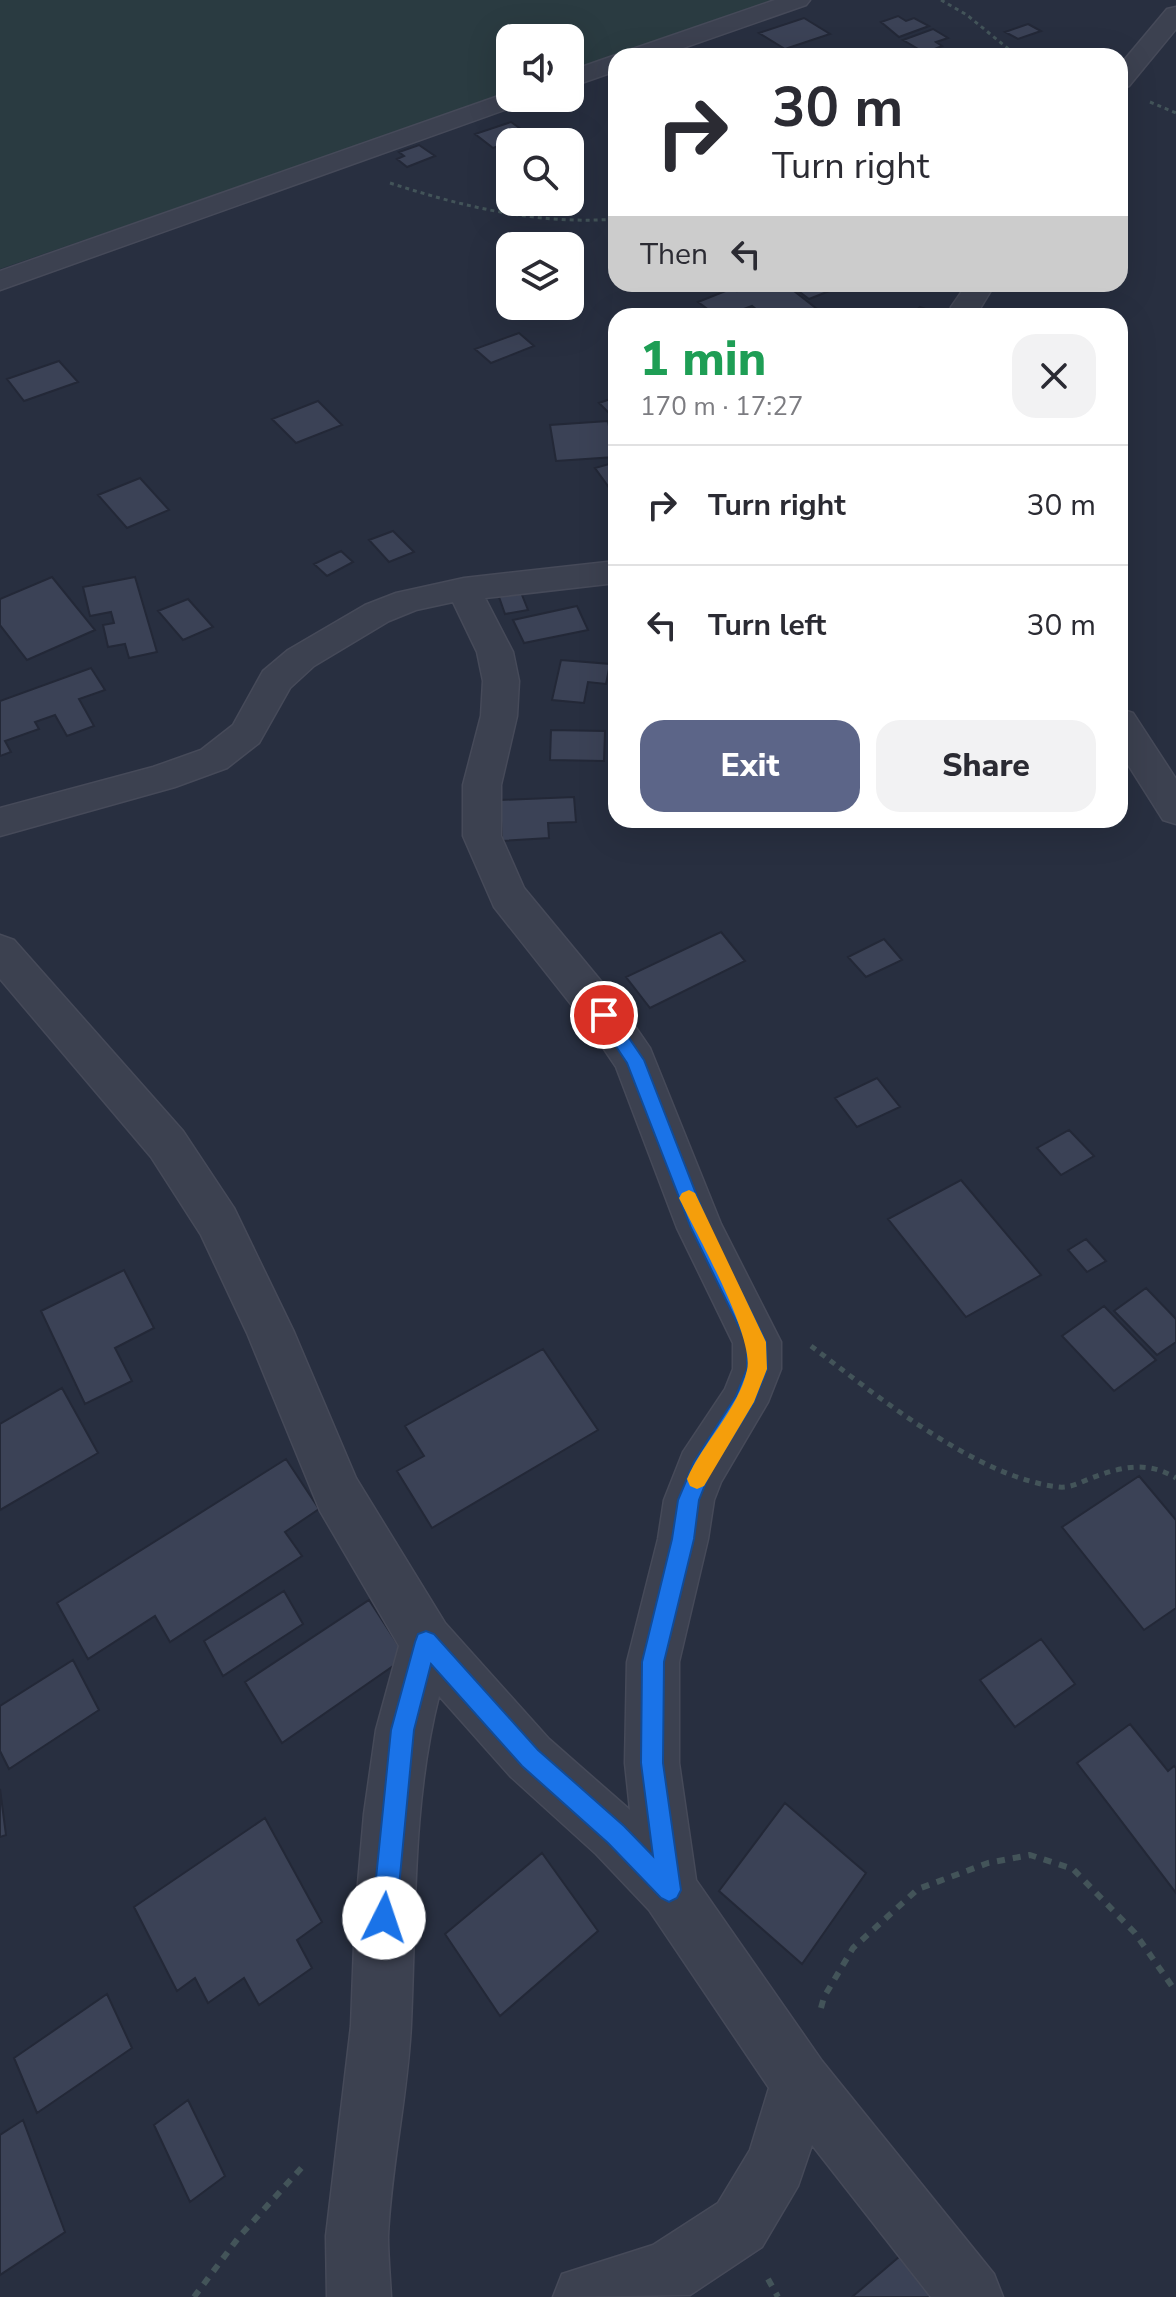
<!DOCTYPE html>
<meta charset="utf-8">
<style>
body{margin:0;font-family:"Nunito Sans",sans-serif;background:#f2f2f3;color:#2b2b33;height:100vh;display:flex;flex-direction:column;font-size:30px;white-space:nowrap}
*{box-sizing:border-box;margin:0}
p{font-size:26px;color:#7c7c81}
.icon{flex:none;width:44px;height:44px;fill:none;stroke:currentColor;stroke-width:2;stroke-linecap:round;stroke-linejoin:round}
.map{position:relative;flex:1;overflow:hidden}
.drawer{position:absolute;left:608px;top:308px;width:520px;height:520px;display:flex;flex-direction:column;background:#fff;border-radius:24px;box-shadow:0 8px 32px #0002}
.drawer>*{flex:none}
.guide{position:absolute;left:608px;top:48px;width:520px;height:244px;border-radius:24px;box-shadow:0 8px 32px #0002;background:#fff;color:#2b2b33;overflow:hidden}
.buttons{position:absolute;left:496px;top:24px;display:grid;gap:16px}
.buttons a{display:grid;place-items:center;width:88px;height:88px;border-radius:16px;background:#fff;box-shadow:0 8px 32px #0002;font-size:40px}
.pin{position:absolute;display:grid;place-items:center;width:68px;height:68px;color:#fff;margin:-34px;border:4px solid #fff;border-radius:50%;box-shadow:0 2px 8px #0007}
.me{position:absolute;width:88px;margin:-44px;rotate:4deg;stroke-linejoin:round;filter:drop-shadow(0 0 6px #0008)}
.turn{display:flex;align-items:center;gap:28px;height:168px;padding:0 32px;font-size:36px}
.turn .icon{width:104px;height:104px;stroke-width:2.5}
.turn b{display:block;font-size:56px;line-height:68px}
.then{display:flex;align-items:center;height:76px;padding:0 32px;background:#0003;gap:16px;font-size:30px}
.round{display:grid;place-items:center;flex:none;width:84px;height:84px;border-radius:24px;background:#f2f2f3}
.summary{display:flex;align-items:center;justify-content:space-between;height:136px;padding:0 32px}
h1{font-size:48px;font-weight:800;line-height:60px;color:#1e9e55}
.cta{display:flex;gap:16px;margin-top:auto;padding:16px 32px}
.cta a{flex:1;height:92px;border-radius:24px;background:#5c6588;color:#fff;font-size:32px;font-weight:800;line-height:92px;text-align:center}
.cta a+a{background:#f2f2f3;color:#2b2b33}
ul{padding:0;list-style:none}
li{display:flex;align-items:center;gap:24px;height:120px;padding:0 32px;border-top:2px solid #e1e1e2}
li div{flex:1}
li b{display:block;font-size:30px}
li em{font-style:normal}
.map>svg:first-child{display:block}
.green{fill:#2a3b41}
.building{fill:#3b4256;stroke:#232837;stroke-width:2}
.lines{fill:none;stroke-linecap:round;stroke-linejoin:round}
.minor-casing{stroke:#464a59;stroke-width:3}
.path-far2{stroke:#435459;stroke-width:3;stroke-dasharray:4 4;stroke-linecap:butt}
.path-far1{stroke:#435459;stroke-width:5;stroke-dasharray:6 6;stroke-linecap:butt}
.path{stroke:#435459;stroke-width:6;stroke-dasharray:8 8;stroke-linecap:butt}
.minor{fill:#3c4150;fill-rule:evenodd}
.route{fill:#1a73e8;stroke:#114b97;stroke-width:2}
.slow{fill:#f59e0b}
</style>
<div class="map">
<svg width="1176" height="2297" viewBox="0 0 1176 2297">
<rect width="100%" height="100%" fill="#282f40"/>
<!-- green -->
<path class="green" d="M0,0h782l-212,73v-35h-60v55l-510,176z"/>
<!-- building -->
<path class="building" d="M898,16l8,5 8,-3 15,8 -30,11 -18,-15z
M804,18l26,16 -45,15 -26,-16z
M1028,24l13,7 -23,8 -13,-7z
M933,29l15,9 -12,4 6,4 -17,7 -22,-13z
M511,122l28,20h-29l-17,6 -18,-14z
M419,145l16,11 -28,11 -10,-8 7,-3 -5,-4z
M754,284h31l32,25 -18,7h-57l15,-6 -5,-4 -27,10h-8l-19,-14 35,-14 4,3z
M789,284h35l8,6 -23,9z
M920,307l21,8 -31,1z
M519,333l15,13 -43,17 -16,-14z
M59,361l19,21 -54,19 -17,-22z
M616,397v23l-17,-17z
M318,401l24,24 -46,18 -24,-24z
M608,421l7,36 -59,4 -6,-36z
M616,462v30l-3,1 -18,-25z
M140,478l29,32 -42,18 -29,-33z
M393,531l21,21 -25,10 -20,-22z
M341,551l12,11 -26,14 -13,-12z
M52,577l43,53 -68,30 -27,-35v-26z
M135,577l22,75 -28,6 -4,-14 -17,3 -5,-22 11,-2 -3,-11 -21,4 -7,-29z
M520,590l8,20 -23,4 -7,-20z
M188,599l25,28 -30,13 -25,-29z
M577,606l11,24 -64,13 -11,-23z
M561,660l49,4 -4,20 -18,-2 -4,21 -32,-3z
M91,668l14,22 -26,9 15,27 -27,10 -12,-21 -20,7 4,7 -34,12 6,11 -11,4v-55z
M551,730l54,1 -1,30 -54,-1z
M574,797l2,25 -28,1 1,15 -47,3 -2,-41z
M721,932l24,29 -95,47 -24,-31z
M884,939l18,21 -36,17 -18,-20z
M877,1078l23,29 -43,20 -22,-29z
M1069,1130l25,26 -33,19 -24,-27z
M961,1180l80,95 -75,42 -78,-98z
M1086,1239l20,22 -19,11 -19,-22z
M124,1270l30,58 -39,20 17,33 -47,23 -44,-93z
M1146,1288l30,31v23l-19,13 -43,-44z
M1104,1306l52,54 -42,31 -52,-55z
M543,1349l55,81 -166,98 -35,-57 27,-15 -19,-30z
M62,1388l36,65 -98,57v-86z
M286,1459l33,50 -34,23 17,24 -132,86 -15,-26 -67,43 -31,-56z
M1139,1476l37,44v88l-32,22 -82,-103z
M284,1591l19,33 -80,52 -19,-35z
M369,1600l37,57 -124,86 -37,-61z
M1041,1639l34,45 -60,43 -35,-47z
M73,1660l26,50 -90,59 -9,-18v-45z
M1130,1724l38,47 6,-5 2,2v125l-99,-130z
M0,1789l6,46 -6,2z
M785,1803l81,70 -64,91 -83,-73z
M265,1818l57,104 -25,18 15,28 -53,37 -15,-27 -36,25 -13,-25 -18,13 -43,-84z
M542,1853l56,78 -98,85 -55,-82z
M107,1994l25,54 -95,65 -23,-55z
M188,2100l37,76 -35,26 -36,-77z
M23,2120l42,112 -65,43v-140z
M906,2251l29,46h-83z"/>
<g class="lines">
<defs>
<path id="minor" d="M775,0h35l-4,5 -146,51h-36l3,-5z
M1176,7v22l-47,57 -9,3v-24l47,-56z
M616,55v16l-46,16v-16z
M510,92v6h18l-4,5 -524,187v-19z
M967,284h28l-14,23 -2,9h-30l2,-9z
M616,561v22l-131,15 28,54 6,29 -2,35 -16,69v51l23,52 95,115 31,45 71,176 60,118v27l-13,33 -47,80 -7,18 -6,39 -29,123v101l17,117 126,181 172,213 9,23h-72l-119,-152 -14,41 -36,61 -72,48 -137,2 9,-23 91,-29 65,-42 32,-53 19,-62 -120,-178 -53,-56 -85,-77 -72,-81c-27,107 -23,218 -28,328 -3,71 -20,141 -23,212 0,20 2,41 3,61h-64l-1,-61 25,-210 4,-108 9,-104 12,-84 23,-84 -79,-135 -73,-178 -46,-98 -50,-78 -151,-178v-44l14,5 169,191 51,77 60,124 62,146 89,145 104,116 81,71 -5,-47 2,-101 31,-123 6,-39 19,-48 42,-63 8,-20v-26l-56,-115 -61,-161 -27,-40 -95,-120 -31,-71v-51l18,-69 2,-35 -6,-29 -24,-50 -37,8 -27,11 -75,45 -24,22 -31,55 -32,25 -52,19 -175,49v-28l153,-41 48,-17 32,-25 30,-54 25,-21 77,-45 31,-12 68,-15z
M1120,709l13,4 43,66v45l-13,-4 -43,-68z"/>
</defs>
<!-- minor casing -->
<use href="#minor" class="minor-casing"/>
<!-- path-far2 -->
<path class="path-far2" d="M941,0l26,15 50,41
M1150,102l26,11
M390,183c74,24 148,42 226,36"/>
<!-- path-far1 -->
<path class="path-far1" d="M811,1346c65,49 166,132 248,141 11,1 20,-4 30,-8 31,-12 57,-19 87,-1"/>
<!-- path -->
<path class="path" d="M821,2008l3,-11 29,-49 65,-59 70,-26 42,-8 43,14 62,64 41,59
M768,2279l10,18
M194,2297l45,-60 65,-72"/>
<!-- minor -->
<use href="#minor" class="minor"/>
</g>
<!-- route -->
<path class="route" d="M604,1008l6,2 34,50 65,167 57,115 1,27 -13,33 -45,73 -10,25 -5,39 -30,123 -1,101 18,127 -4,8 -8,4 -8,-4 -53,-55 -86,-77 -91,-102 -17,66 -18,188 -3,8 -9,3 -8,-3 -4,-8 19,-188 24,-88 3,-8 8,-3 8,3 104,116 86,76 29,30 -12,-93 1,-101 30,-123 6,-39 16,-38 42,-66 11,-27v-26l-56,-115 -64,-165 -32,-48z"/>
<!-- slow -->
<path class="slow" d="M689,1190l6,3 71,149 1,27 -13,33 -50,84 -7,3 -7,-3 -3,-7c16,-37 51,-69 60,-109 8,-33 -51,-137 -68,-172l3,-5z"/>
</svg>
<div class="buttons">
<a><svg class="icon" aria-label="sound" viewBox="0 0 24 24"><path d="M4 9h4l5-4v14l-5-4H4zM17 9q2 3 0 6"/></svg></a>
<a><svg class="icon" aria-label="search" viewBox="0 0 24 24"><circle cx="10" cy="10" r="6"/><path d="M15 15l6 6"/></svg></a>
<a><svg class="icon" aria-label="layers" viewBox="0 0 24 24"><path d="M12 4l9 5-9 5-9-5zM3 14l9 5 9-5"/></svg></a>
</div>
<div class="pin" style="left:604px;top:1015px;background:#d93025"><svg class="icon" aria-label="arrive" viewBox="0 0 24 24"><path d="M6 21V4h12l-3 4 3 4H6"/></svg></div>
<svg class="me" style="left:384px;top:1918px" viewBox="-20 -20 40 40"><circle r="19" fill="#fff"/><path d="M0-13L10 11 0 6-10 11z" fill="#1a73e8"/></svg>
<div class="guide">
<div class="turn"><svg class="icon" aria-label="right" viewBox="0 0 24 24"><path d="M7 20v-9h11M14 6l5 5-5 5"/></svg><div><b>30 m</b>Turn right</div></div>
<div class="then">Then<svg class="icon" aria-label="left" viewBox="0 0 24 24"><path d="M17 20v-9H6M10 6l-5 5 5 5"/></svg></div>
</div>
<section class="drawer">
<div class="summary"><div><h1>1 min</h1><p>170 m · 17:27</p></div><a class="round"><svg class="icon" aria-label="close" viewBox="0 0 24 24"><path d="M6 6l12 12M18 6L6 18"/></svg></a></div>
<ul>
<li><svg class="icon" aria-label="right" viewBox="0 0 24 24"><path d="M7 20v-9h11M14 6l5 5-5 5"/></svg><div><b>Turn right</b></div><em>30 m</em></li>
<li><svg class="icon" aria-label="left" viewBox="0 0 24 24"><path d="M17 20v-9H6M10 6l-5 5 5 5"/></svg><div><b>Turn left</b></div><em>30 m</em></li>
</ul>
<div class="cta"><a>Exit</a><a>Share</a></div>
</section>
</div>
